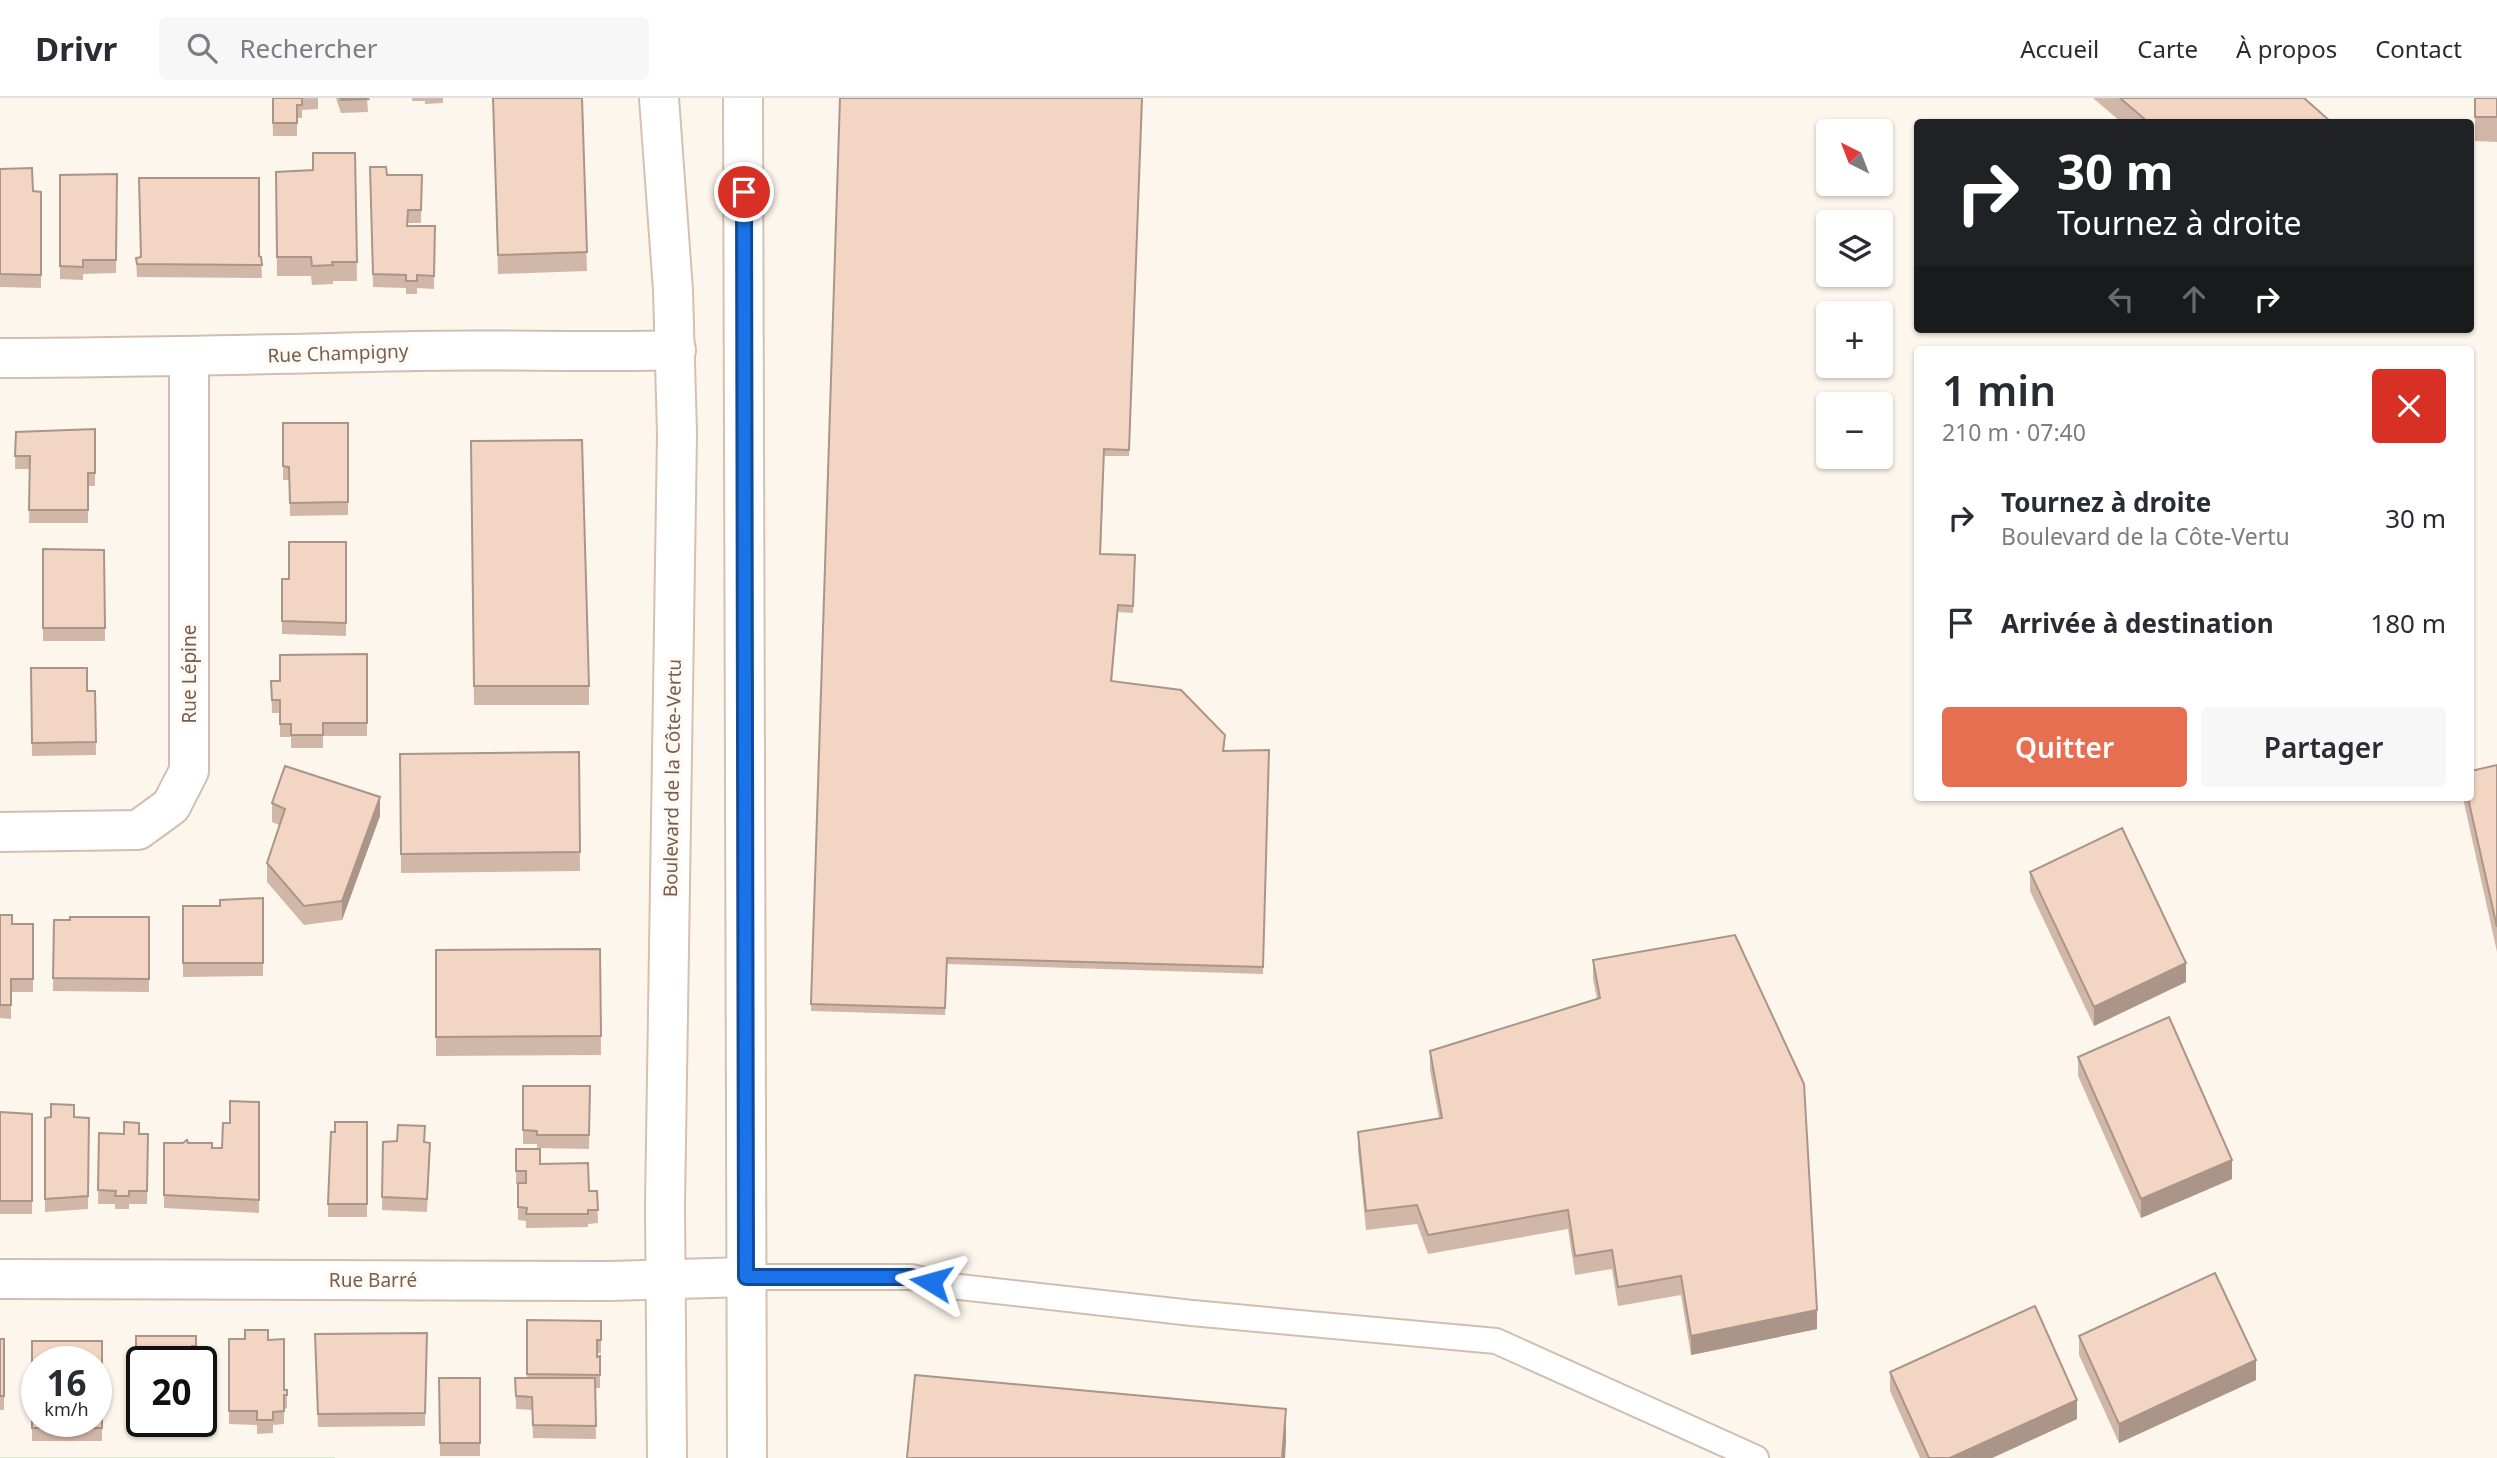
<!DOCTYPE html>
<html lang="fr">
<meta charset="utf-8">
<style>
body{margin:0;font-family:"Noto Sans",sans-serif;background:#f7f7f7;color:#2b2b33;height:100vh;display:flex;flex-direction:column;font-size:26px;white-space:nowrap}
*{box-sizing:border-box;margin:0}
p{font-size:23px;color:#7c7c81}
.icon{flex:none;width:38px;height:38px;fill:none;stroke:currentColor;stroke-width:2;stroke-linecap:round;stroke-linejoin:round}
.map{position:relative;flex:1;overflow:hidden}
.panel{position:absolute;left:1914px;top:248px;width:560px;height:455px;display:flex;flex-direction:column;background:#fff;border-radius:7px;box-shadow:0 2px 5px #0004}
.panel>*{flex:none}
.top-card{position:absolute;left:1914px;top:21px;width:560px;height:214px;border-radius:7px;box-shadow:0 2px 5px #0004;background:#202124;color:#fff;overflow:hidden}
.needle{width:46px;rotate:318deg}
.fabs{position:absolute;left:1816px;top:21px;display:grid;gap:14px}
.fabs a{display:grid;place-items:center;width:77px;height:77px;border-radius:7px;background:#fff;box-shadow:0 2px 5px #0004;font-size:35px}
.speed{position:absolute;left:21px;top:1248px;display:flex;gap:14px;font-size:35px;font-weight:700;text-align:center}
.speed>*{display:grid;place-content:center;width:91px;height:91px;border-radius:50%;background:#fff;box-shadow:0 2px 5px #0004;line-height:1}
.speed small{font-size:18px;font-weight:400}
.speed .limit{border:4px solid #111;border-radius:10px;background:#fff;color:#111}
.pin{position:absolute;display:grid;place-items:center;width:60px;height:60px;color:#fff;margin:-30px;border:4px solid #fff;border-radius:50%;box-shadow:0 2px 7px #0007}
.me{position:absolute;width:77px;margin:-38px;rotate:278deg;stroke-linejoin:round;filter:drop-shadow(0 0 5px #0008)}
.turn{display:flex;align-items:center;gap:24px;height:147px;padding:0 28px;font-size:32px}
.turn .icon{width:91px;height:91px;stroke-width:2.5}
.turn b{display:block;font-size:49px;line-height:60px}
.lanes{display:flex;align-items:center;height:66px;padding:0 28px;background:#0003;justify-content:center;gap:35px;direction:ltr}
.lanes .off{opacity:.35}
.round{display:grid;place-items:center;flex:none;width:74px;height:74px;border-radius:7px;background:#f7f7f7}
.summary{display:flex;align-items:center;justify-content:space-between;height:119px;padding:0 28px}
h1{font-size:42px;font-weight:600;line-height:52px}
.action{display:flex;gap:14px;margin-top:auto;padding:14px 28px}
.action a{flex:1;height:80px;border-radius:7px;background:#e76f51;color:#fff;font-size:28px;font-weight:600;line-height:80px;text-align:center}
.action a+a{background:#f7f7f7;color:#2b2b33}
ul{padding:0;list-style:none}
li{display:flex;align-items:center;gap:21px;height:105px;padding:0 28px}
li div{flex:1}
li b{display:block;font-size:26px}
li em{font-style:normal}
header{display:flex;align-items:center;gap:42px;box-sizing:border-box;height:98px;padding:0 35px;background:#fff;border-bottom:2px solid #e1e1e2}
header strong{font-size:33px}
nav{display:flex;gap:38px;margin-inline-start:auto;font-size:24px}
.search{width:490px;height:63px;background:#f7f7f7;display:flex;align-items:center;gap:18px;box-sizing:border-box;padding:0 24px;border-radius:7px;color:#7c7c81;font-size:26px}
.map>svg:first-child{display:block}
.green{fill:#d8ecc9}
.lines{fill:none;stroke-linecap:round;stroke-linejoin:round}
.lane-casing{stroke:#d1beb0;stroke-width:28}
.street-casing{stroke:#d1beb0;stroke-width:42}
.secondary-casing{stroke:#d6c0b0;stroke-width:42}
.lane{stroke:#fff;stroke-width:24}
.street{stroke:#fff;stroke-width:38}
.secondary{stroke:#fff;stroke-width:38}
.wall{fill:#d1b7a8}
.shaded-wall{fill:#aa9588}
.building{fill:#f3d5c3;stroke:#aa9588;stroke-width:2;fill-rule:evenodd}
.route-casing{stroke:#114b97;stroke-width:18}
.route{stroke:#1a73e8;stroke-width:12}
.labels{text-anchor:middle;dominant-baseline:central;stroke-width:7;stroke-linejoin:round;paint-order:stroke}
.street-label{font-size:19px;fill:#7a5c4d;stroke:#fffaf3}
</style>
<header>
<strong>Drivr</strong>
<div class="search"><svg class="icon" aria-label="search" viewBox="0 0 24 24"><circle cx="10" cy="10" r="6"/><path d="M15 15l6 6"/></svg>Rechercher</div>
<nav><a>Accueil</a><a>Carte</a><a>À propos</a><a>Contact</a></nav>
</header>
<div class="map">
<svg width="2497" height="1360" viewBox="0 0 2497 1360">
<rect width="100%" height="100%" fill="#fdf6ec"/>
<!-- green -->
<path class="green" d="M0,1359h335v1h-335z"/>
<g class="lines">
<defs>
<path id="lane" d="M746,1179h165l40,9 241,27 304,28 260,117"/>
<path id="street" d="M0,260c139,0 277,-4 415,-7 87,-2 174,2 261,-1
M0,734l138,-2 33,-24 18,-35v-413
M0,1181l609,2 137,-4"/>
<path id="secondary" d="M659,0l14,192 4,144 -12,772 2,252
M743,0l4,1360"/>
</defs>
<!-- lane casing -->
<use href="#lane" class="lane-casing"/>
<!-- street casing -->
<use href="#street" class="street-casing"/>
<!-- secondary casing -->
<use href="#secondary" class="secondary-casing"/>
<!-- lane -->
<use href="#lane" class="lane"/>
<!-- street -->
<use href="#street" class="street"/>
<!-- secondary -->
<use href="#secondary" class="secondary"/>
</g>
<!-- wall -->
<path class="wall" d="M272,0h46v11l-16,1v8h-5v18h-24z
M336,0h31l1,14 -27,1z
M412,0h31v5l-18,1v-3h-13z
M493,0h89l5,173 -89,3z
M840,0h302l-13,358h-25l-3,98 34,1 -2,58 -15,-1 -6,69 113,61 -1,9 45,-1 -6,224 -316,-10 -2,51 -134,-4z
M2093,0h211l27,24h-210z
M2475,0h22v44l-22,-1z
M355,55l2,128h-24v3l-21,1 -1,-9h-34l-1,-104 37,-2z
M370,69l17,8h35l-1,48h-13v3h27l-1,63 -17,-1v6h-11v-6l-33,-1z
M0,71l33,22 8,1v96l-41,-1z
M117,76l-1,99 -33,1v6l-23,-1v-104z
M261,159l1,21 -125,-1 -1,-19z
M283,325h65v92l-58,1 -1,-36h-6z
M95,331v57h-7v37h-59l1,-54h-15l1,-37z
M471,343l118,245v19h-115z
M346,444v94l-64,-2v-55h7z
M43,451l61,1 1,91h-62z
M367,556v82h-44v12h-32v-11h-11v-24h-8l-1,-32h9z
M31,570l56,23h8l1,64 -64,1z
M579,654l1,119 -179,2 -1,-119z
M2497,667v187l-34,-154h8z
M272,705l108,13 -38,104 -38,5 -37,-43v-19l12,-38 -7,-3z
M2030,774l156,110 -92,44 -64,-135z
M263,800v78l-80,1v-71h37z
M0,817l12,9h21v68h-22v27l-11,-1z
M149,819v75l-96,-1 1,-71z
M600,851l1,106 -165,1v-106z
M1593,862l224,369 -126,26 -10,-60 -63,11 -6,-37 -37,6 -7,-46 -140,25 -11,-30 -51,6 -8,-79v-19l81,-14 -9,-48v-19l167,-52 -4,-20z
M2078,959l154,122 -91,39 -63,-142z
M523,988h67l-1,63 -52,-1v-4h-14z
M259,1004v111l-95,-5v-65h24l24,5h10l8,-25z
M0,1014l32,2v100h-32z
M45,1020h44l-1,91 -43,3z
M367,1024v95h-39v-13l7,-72z
M99,1035l49,1 -1,70h-18v5h-14v-5h-17z
M397,1043l28,2 5,13 -3,56 -45,-2 1,-68z
M516,1051l24,15 49,27h8l1,32 -10,1v3l-62,1v-7l-8,-1v-36h-2z
M527,1222l74,1v32h-4v4l3,-1v32h-5l1,51 -63,-1 -1,-28 -16,-1 -1,-31h12z
M427,1235l-2,93 -107,1 -3,-80z
M136,1238h60v24l-54,2v59h50v4h-15l-1,8h-18v-9l-22,1z
M2079,1238l177,44 -137,63 -40,-88z
M0,1241h4v71h-4z
M229,1241l39,1 16,50h3v18l-3,1v15l-11,1v8l-16,1v-9l-28,-1z
M32,1243h70v100h-70z
M1890,1274l187,47 -85,39h-72l-30,-67z
M439,1280h41v78h-40z"/>
<!-- shaded-wall -->
<path class="shaded-wall" d="M380,699v19l-38,104v-19z
M2186,865v19l-92,44v-19z
M2232,1062v19l-91,39v-19z
M1817,1212v19l-126,26v-19z
M2256,1262v20l-137,63v-19z
M2077,1302v19l-85,39h-42z
M1286,1311v33l-1,16h-3z"/>
<!-- building -->
<path class="building" d="M273,0h29v7h-5v18h-24z
M340,0h27l1,1 -27,1z
M493,0h89l5,154 -89,3z
M840,0h302l-13,352 -25,-1 -4,105 35,1 -2,51 -15,-1 -7,76 70,9 44,45 -2,16 46,-1 -6,217 -316,-9 -2,50 -134,-4z
M2120,0h184l27,24h-183z
M2475,0h22v19h-22z
M313,55h42l2,109h-25l1,3 -21,1 -1,-9h-34l-1,-85 37,-2z
M370,69h16l1,8h35l-1,35h-13l-1,16h28l-1,50 -17,-1v6h-11v-6l-33,-1z
M32,70l1,23 8,1v83l-41,-1v-105z
M117,76l-1,86h-33v7l-23,-1v-91z
M139,80h120v78l2,1 1,8 -125,-1 -1,-6 5,-1z
M283,325h65v79l-58,1 -1,-36 -6,-1z
M95,331v44h-7v37h-59l1,-54h-15l1,-24z
M582,342l7,246h-115l-3,-245z
M289,444h57v81l-64,-2v-42h7z
M43,451l61,1 1,78h-62z
M367,556v69h-44v12h-32v-11h-11v-24h-8l-1,-19h9v-26z
M31,570h56v23h8l1,51 -64,1z
M579,654l1,100 -179,2 -1,-100z
M2497,667v162l-29,-129h3v-27z
M285,668l95,31 -38,104 -38,5 -37,-43 18,-54 -13,-6z
M2122,730l64,135 -92,44 -64,-135z
M263,800v65h-80v-57h37v-6z
M0,817h12v9h21v55h-22v26h-11z
M70,819h79v62l-96,-1 1,-58h16z
M1735,837l69,149 13,226 -126,26 -10,-60 -63,11 -6,-37 -37,6 -7,-46 -140,25 -11,-30 -51,6 -8,-79 84,-14 -12,-67 170,-53 -7,-38z
M600,851l1,87 -165,1v-87z
M2169,919l63,143 -91,39 -63,-142z
M523,988h67l-1,49h-52v-4l-14,-1z
M230,1003l29,1v98l-95,-5v-52h19l4,-3 1,3h24v5h10l1,-25h7z
M51,1006l23,1v12l15,1 -1,78 -43,3v-81l6,-1z
M0,1014l32,2v87h-32z
M124,1024l15,1v11h9l-1,57h-18v5h-14l1,-5 -18,-1 1,-57 25,1z
M335,1024h32v82h-39l3,-72h4z
M398,1027l27,1 -1,16 6,1 -3,56 -45,-2 1,-55 14,-1z
M516,1051h24v15l48,-1 1,28h8l1,19h-10v4h-62l1,-6 -9,-1v-24h8v-12h-10z
M2215,1175l41,87 -137,64 -40,-88z
M2035,1208l42,94 -127,58h-21l-39,-86z
M527,1222l74,1v19h-4v17l3,-1v19l-73,-1z
M245,1232h23v10l16,-1v51h3v5h-3v16l-11,1v8h-16v-9h-28v-72h16z
M427,1235l-2,80 -107,1 -3,-80z
M136,1238h60v10h-4v16h-50v50h-6z
M0,1241h4v57h-4z
M32,1243h70v87h-70zM37,1264h59v59h-59z
M915,1277l371,34 -4,49h-375z
M439,1280h41v65h-40z
M515,1280h80l1,48 -63,-1 -1,-28 -16,-1z"/>
<g class="lines">
<defs>
<path id="route" d="M744,94l2,1085h165l20,5"/>
</defs>
<!-- route casing -->
<use href="#route" class="route-casing"/>
<!-- route -->
<use href="#route" class="route"/>
</g>
<g class="labels">
<!-- street labels -->
<g class="street-label">
<text transform="translate(338 255) rotate(-2)">Rue Champigny</text>
<text transform="translate(189 576) rotate(-90)">Rue Lépine</text>
<text transform="translate(672 680) rotate(-89)">Boulevard de la Côte-Vertu</text>
<text x="373" y="1182">Rue Barré</text>
</g>
</g>
</svg>
<div class="fabs">
<a><svg class="needle" viewBox="-14 -14 28 28"><path d="M0-13l5 13h-10z" fill="#e53935"/><path d="M0 13l5-13h-10z" fill="#7c7c81"/></svg></a>
<a><svg class="icon" aria-label="layers" viewBox="0 0 24 24"><path d="M12 4l9 5-9 5-9-5zM3 14l9 5 9-5"/></svg></a>
<a>+</a>
<a>−</a>
</div>
<div class="speed"><div>16<small>km/h</small></div><div class="limit">20</div></div>
<div class="pin" style="left:744px;top:94px;background:#d93025"><svg class="icon" aria-label="arrive" viewBox="0 0 24 24"><path d="M6 21V4h12l-3 4 3 4H6"/></svg></div>
<svg class="me" style="left:931px;top:1184px" viewBox="-20 -20 40 40"><path d="M0-17L14 15 0 8-14 15z" fill="#1a73e8" stroke="#fff" stroke-width="4"/></svg>
<div class="top-card">
<div class="turn"><svg class="icon" aria-label="right" viewBox="0 0 24 24"><path d="M7 20v-9h11M14 6l5 5-5 5"/></svg><div><b>30 m</b>Tournez à droite</div></div>
<div class="lanes"><svg class="icon off" aria-label="left" viewBox="0 0 24 24"><path d="M17 20v-9H6M10 6l-5 5 5 5"/></svg><svg class="icon off" aria-label="ahead" viewBox="0 0 24 24"><path d="M12 20V5M6 11l6-6 6 6"/></svg><svg class="icon" aria-label="right" viewBox="0 0 24 24"><path d="M7 20v-9h11M14 6l5 5-5 5"/></svg></div>
</div>
<section class="panel">
<div class="summary"><div><h1>1 min</h1><p>210 m · 07:40</p></div><a class="round" style="background:#d93025;color:#fff"><svg class="icon" aria-label="close" viewBox="0 0 24 24"><path d="M6 6l12 12M18 6L6 18"/></svg></a></div>
<ul>
<li><svg class="icon" aria-label="right" viewBox="0 0 24 24"><path d="M7 20v-9h11M14 6l5 5-5 5"/></svg><div><b>Tournez à droite</b><p>Boulevard de la Côte-Vertu</p></div><em>30 m</em></li>
<li><svg class="icon" aria-label="arrive" viewBox="0 0 24 24"><path d="M6 21V4h12l-3 4 3 4H6"/></svg><div><b>Arrivée à destination</b></div><em>180 m</em></li>
</ul>
<div class="action"><a>Quitter</a><a>Partager</a></div>
</section>
</div>
